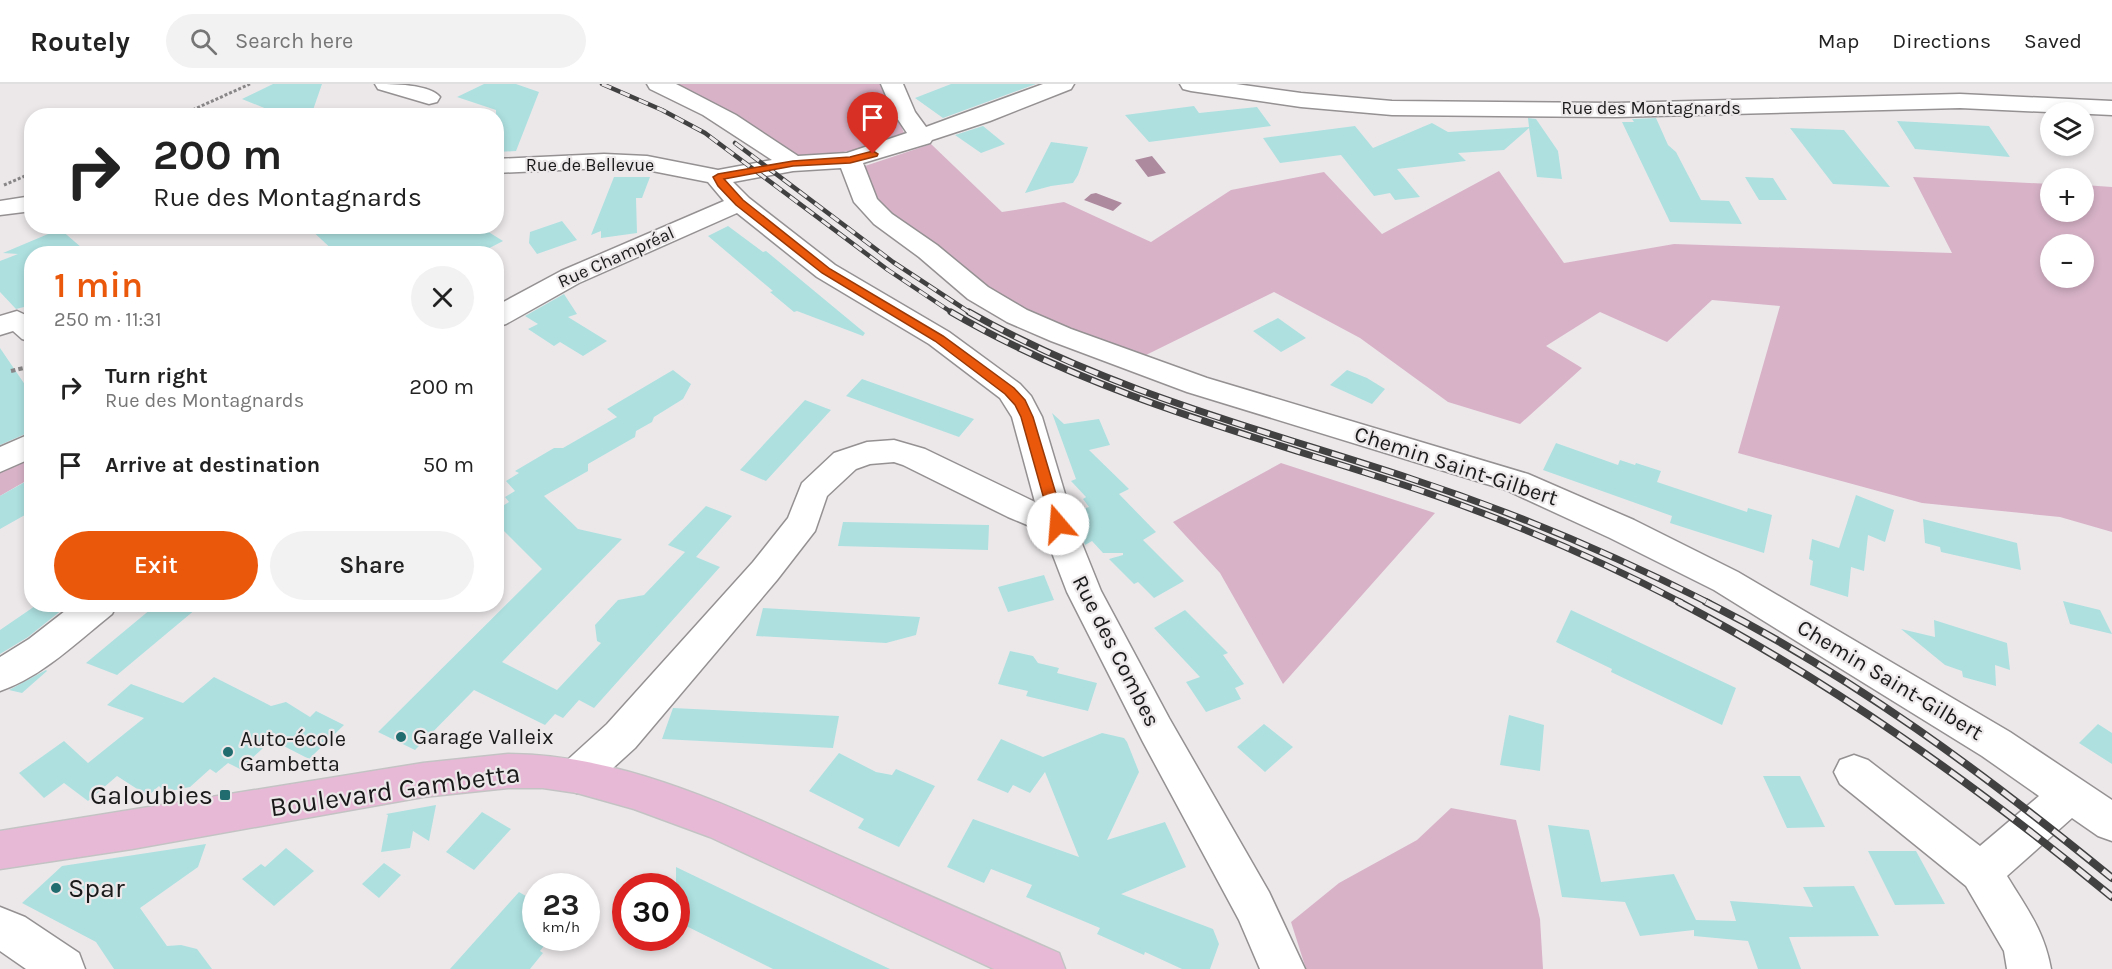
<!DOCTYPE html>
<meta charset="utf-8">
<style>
body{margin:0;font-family:Karla,sans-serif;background:#f2f2f2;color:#222;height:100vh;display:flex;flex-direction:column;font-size:22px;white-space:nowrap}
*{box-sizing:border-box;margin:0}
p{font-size:20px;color:#767676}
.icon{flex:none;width:33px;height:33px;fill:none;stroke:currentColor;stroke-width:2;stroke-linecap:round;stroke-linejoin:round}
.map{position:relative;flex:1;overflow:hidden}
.side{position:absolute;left:24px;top:162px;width:480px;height:366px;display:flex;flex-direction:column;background:#fff;border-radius:24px;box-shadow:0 3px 9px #0003}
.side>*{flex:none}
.hud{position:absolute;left:24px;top:24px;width:480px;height:126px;border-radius:24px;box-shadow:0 3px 9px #0003;background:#fff;color:#222;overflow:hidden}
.fabs{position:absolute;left:2040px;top:18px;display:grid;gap:12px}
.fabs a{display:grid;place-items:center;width:54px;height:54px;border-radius:50%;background:#fff;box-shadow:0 3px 9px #0003;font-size:30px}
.speed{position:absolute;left:522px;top:789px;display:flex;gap:12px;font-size:30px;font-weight:700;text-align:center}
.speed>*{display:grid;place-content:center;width:78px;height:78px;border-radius:50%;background:#fff;box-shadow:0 3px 9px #0003;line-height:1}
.speed small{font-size:15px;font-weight:400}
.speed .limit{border:9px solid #d22;background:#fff;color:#111}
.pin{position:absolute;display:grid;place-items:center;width:51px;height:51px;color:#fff;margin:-62px -26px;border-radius:50% 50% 50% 0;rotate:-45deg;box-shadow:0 0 6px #0007}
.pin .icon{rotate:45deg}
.me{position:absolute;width:66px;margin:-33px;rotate:342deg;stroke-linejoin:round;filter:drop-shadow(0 0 4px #0008)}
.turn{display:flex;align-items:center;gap:21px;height:126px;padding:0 30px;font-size:27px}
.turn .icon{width:78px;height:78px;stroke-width:2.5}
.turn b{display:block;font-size:42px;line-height:51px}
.round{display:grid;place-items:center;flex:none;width:63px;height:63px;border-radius:32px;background:#f2f2f2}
.head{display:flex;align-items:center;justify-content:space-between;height:102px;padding:0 30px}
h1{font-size:36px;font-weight:600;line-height:45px;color:#ea580c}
.button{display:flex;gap:12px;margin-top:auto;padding:12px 30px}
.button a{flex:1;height:69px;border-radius:36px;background:#ea580c;color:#fff;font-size:24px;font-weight:600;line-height:69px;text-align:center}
.button a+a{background:#f2f2f2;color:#222}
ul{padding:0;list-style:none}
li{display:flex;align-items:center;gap:18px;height:78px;padding:0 30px}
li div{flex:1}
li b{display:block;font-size:22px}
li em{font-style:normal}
header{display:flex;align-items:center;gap:36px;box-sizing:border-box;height:84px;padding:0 30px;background:#fff;border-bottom:2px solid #e0e0e0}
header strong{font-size:28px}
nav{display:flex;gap:33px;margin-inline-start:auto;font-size:21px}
.search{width:420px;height:54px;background:#f2f2f2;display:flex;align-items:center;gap:15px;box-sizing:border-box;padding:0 21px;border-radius:33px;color:#767676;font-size:22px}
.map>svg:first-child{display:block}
.green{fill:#d8b3c8;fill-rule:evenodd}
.water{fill:#ae8a9f}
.building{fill:#aee0e0}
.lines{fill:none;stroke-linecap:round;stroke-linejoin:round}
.minor-casing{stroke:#959193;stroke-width:3}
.major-casing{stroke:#c4c3c4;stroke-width:3}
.path-far1{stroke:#898687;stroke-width:3;stroke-dasharray:3 2;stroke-linecap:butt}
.path{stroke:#898687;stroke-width:4;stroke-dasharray:4.5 3;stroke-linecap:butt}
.minor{fill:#fff;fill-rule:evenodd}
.major{fill:#e8b9d6;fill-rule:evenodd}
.rail-far2-casing{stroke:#424142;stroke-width:4.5}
.rail-far1-casing{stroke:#424142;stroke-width:7}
.rail-casing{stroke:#424142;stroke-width:8}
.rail-far2{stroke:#ece8ea;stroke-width:3;stroke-dasharray:10;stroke-linecap:butt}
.rail-far1{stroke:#ece8ea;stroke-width:4.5;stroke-dasharray:13;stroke-linecap:butt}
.rail{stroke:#ece8ea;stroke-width:5;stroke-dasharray:16;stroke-linecap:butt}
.route{fill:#ea580c;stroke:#983908;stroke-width:1.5}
.poi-dot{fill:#206c6e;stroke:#ece8ea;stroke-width:2}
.labels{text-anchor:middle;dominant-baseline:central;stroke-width:4.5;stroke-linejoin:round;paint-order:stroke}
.far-street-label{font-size:18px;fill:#1b1a1b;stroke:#ece8ea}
.street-label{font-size:22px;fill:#1b1a1b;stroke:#ece8ea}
.poi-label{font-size:22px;fill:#1b1a1b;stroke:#ece8ea;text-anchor:start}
.near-street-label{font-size:27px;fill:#1b1a1b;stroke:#ece8ea}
.near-poi-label{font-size:27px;fill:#1b1a1b;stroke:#ece8ea;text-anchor:end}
</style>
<header>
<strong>Routely</strong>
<div class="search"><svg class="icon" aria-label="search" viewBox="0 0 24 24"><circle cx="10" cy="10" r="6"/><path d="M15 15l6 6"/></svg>Search here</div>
<nav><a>Map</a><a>Directions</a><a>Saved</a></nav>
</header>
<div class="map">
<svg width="2112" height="885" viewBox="0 0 2112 885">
<rect width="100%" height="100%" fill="#ece8ea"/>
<!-- green -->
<path class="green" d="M663,0h222l19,49 -8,8 -95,20z
M931,60l71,68 62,-10 87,40 80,-52 93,-18 58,62 117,-63 65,92 110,-19 278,9 -39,-76 137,7v28h34v-27l28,2v345l-52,-15 -138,-14 -184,-50 42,-147 -68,-6 -45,42 -67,-30 -54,34 36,22 -62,56 -72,-22 -88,-64 -86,-46 -128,63 -126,-44 -118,-86 -28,-26 -9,-33zM2050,160h34v34h-34z
M31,367v27l-31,18v-28z
M1281,379l154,50 -152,171 -63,-111 -47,-51z
M1451,724l65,12 24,99 3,50h-237l-15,-47 48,-39 78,-43z"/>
<!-- water -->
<path class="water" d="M1152,72l14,17 -18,4 -13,-17z
M1096,109l26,10 -9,8 -29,-11 7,-6z"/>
<!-- building -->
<path class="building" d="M273,0h49l-9,26 -10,6h-19l-42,-17z
M484,0h32l23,8 -23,59 -20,1v-42l-39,-13z
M951,0h85l-93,34 -28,-20z
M1194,22l5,7 58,-6 14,19 -122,16 -24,-27z
M1528,34l8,1 22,32 4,28 -25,-2 -8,-49 -25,22 -46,3 8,8 -69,8 23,28 -25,3 -5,-7 -16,3 -33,-41 -61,8 -17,-25 92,-12 18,22 59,-25 16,9 81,-5z
M1656,34l12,27 8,7 25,48 28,1 13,23 -72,-2 -48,-100h12l-2,-3z
M1897,37l92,5 21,31 -95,-8z
M983,42l22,18 -24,9 -26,-18z
M1790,44l54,2 46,57 -57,-3z
M1051,58l37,5 -10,28 -5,8 -22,3 -26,7z
M614,93h36l-8,21h-6l1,35 -36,5v-7l-10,4z
M1745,93l28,1 14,22h-28z
M562,137l15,19 -40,14 -8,-11 1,-11z
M307,142h172l24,15 -25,13h-141z
M728,142l35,26 3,-1 99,82 -2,3 -66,-25 -3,1 -24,-20 3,-1 -65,-55z
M60,145l29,25h-57v51l-16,4 -16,-17v-31l18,-7 -15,-1z
M564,210l13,20 -9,3 39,24 -24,15 -23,-14 -6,4 -26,-17 10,-5 -13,-8z
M1278,234l28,20 -25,14 -28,-21z
M0,264l32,47v36l-32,14z
M673,286l18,14 -8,15 -29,18 -2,5 -16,9 -1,6 -47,27v7l-44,25 34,33 44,10 -120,123 55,28 44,-47 -4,-2 -2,-16 23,-25 26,-5 41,-43 -17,-7 38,-39 26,10 -36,41 24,10 -126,141 -15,-8 -16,18 -8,-4 -10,11 -71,-35 -59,60 -37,-18 164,-163 -46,-46v-13l13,-8 -4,-5 10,-6 -9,-10 13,-8 -4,-2 39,-23h9l54,-31 -10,-8z
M1347,286l20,8 18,11 -13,15 -42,-19z
M862,295l112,40 -15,18 -113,-41z
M805,316l26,10 -65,71 -26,-11z
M1052,329l12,11 35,-5 11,26 -21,5 40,39 -10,5 37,38 -13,8 41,41 -30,17 -16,-16 -4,2 -25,-25 14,-4v-2h-20l-11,-12 -7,4 -12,-33 16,-5 -6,-8 3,-2 -15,-16 5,-2z
M1556,359l62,22 2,-5 15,5 1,-2 25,8 -4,11 90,30 1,-4 24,7 -8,38 -94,-30 2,-7 -129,-46z
M32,394v33l-32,18v-33z
M1856,411l38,15 -9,32 -17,-7 -4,36 -13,-4 -3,30 -38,-12 3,-24 -4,-2 3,-20 27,9z
M1923,435l94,24 4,27 -80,-18 -1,-5 -15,-4z
M843,438l146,3 -1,25 -150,-4z
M1044,491l10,25 -46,12 -10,-25z
M2063,517l37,9 12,24 -42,-10z
M38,520h17l8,5 -35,28 -28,17v-24z
M157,520h45l-85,71 -31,-12z
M763,524l157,9 -4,18 -30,8 -130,-7z
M1185,526l43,43 -5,2 21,29 -9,4 6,11 -35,13 -20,-30 14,-5 -46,-49z
M1571,526l165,78 -14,37 -111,-53 1,-3 -56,-27z
M1934,536l73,23 3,27 -15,-5 1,21 -33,-9 -1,-6 -17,-6 -44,-36 34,8z
M1010,567l23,5 5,7 21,5 -2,5 40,10 -9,28 -62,-15 2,-5 -30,-7z
M46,586l1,1 -25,22 -13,-3z
M214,593l57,29 15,-4 24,15 6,-6 28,14 -35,34 -37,-19 -32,29 -12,-6 -12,10 -6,-4 -20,18 -25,5 -6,-6 -11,10 -31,-20 -29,25 -24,-18 -20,15 -25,-25 45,-32 24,22 56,-45 -37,-13 24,-21 52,19z
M673,624l166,8 -6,32 -171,-9z
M1509,631l35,10 -4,46 -40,-6z
M1264,640l29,23 -28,25 -28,-25z
M2098,640l14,9v31l-33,-21z
M1102,649l22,5 3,4 12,30 -32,68 58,-18 21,45 -65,27 92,35 6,15 -9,25h-28l-37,-17 -1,3 -47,-21 3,-6 -74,-31 6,-12 -41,-16 -7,14 -37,-16 26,-48 106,38 -34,-85 -15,21 -17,-8 -5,8 -31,-13 24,-41 42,18z
M839,669l37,19 16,3 4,-6 39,17 -36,61 -41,-19 6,-9 -55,-28z
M1763,692h37l25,51 -38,1z
M436,721l-7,36 -16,-10 -3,17 -29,4 7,-37 -2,-1z
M482,728l29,17 -37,41 -28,-18z
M1548,741l41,5 12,52 73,-8 22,46 40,1 -6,-20 83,6 -10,-20 51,-1 25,50 -90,1 12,32h-43l-10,-28 -54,-5v-6l-54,6 -15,-34 -63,-5z
M206,760l-8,23 -58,41 27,38 14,-1 16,4 15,20h-98l-18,-27 -74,-39 40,-37z
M286,764l28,23 -40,35 -32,-27 19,-15 4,3z
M1868,767h48l29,53 -50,1z
M384,779l17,12 -22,23 -17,-14z
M676,783l167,80 47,22h-117l-97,-48z
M519,808l17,10v36h14l-10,13 3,2 -13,16h-80z"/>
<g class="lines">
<defs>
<path id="minor" d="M375,0c17,0 55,0 65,13l-3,5 -8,2 -51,-15z
M647,0h29l8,4 52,27 62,41 49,-3 60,-20 -14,-21 -12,-28h22l12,28 11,15 117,-43h31l-3,5 -81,32 -58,19 -2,3 -67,20 14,36 15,15 45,31 51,42 39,23 44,19 136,49 321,96 106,46 104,52 272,160 102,68v41l-14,-5 -26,-18 -65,58c20,33 37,54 44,93h-44l-3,-18 -38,-65 -126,-102 -6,-12 6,-12 14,-5 14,5 112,86 59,-50 -57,-40 -268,-166 -104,-52 -104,-48 -319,-98 -136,-51 -44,-19 -39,-23 -49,-42 -45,-33 -20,-22 -13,-34 -48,3 -60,11 16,16 86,67 114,67 71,52 11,12 11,21 32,107 27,67 68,127 100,174 36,77h-45l-21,-49 -96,-178 -76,-150 -23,-60 -36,-15 -105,-52 -9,-3 -24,2 -14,5 -29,27 -12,35 -38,49 -142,168 -44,40 -14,5 -14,-5 -6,-12 6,-12 44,-40 146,-162 35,-44 14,-35 32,-30 33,-11 27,-2 31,9 110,53 -23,-85 -12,-19 -71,-54 -112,-67 -80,-64 -158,70 -73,41 -10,3v-21l65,-35 163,-70 -16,-19 -61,-12 -43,-2 -108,5v-14l108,-5 43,2 71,14 54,-10 -69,-45 -53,-26z
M1180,0h56l65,9 91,8 224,2 344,-9 152,7v14l-152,-7 -344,9 -224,-2 -91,-8 -110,-16 -8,-2z
M32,112v15l-32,4v-14z
M17,227l15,7v24l-10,-3 -9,-8 -13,4v-19z
M32,349v25l-32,14v-25z
M74,520h43l-5,10c-34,27 -70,63 -112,77v-34l29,-18z
M0,823l25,10 54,36 6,16h-59l-26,-18z"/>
<path id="major" d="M508,670c113,0 221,52 323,98 76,34 152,68 228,101l6,16h-71l-284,-132 -76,-28 -57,-16 -34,-5h-35l-85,9 -291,52 -132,20v-38l423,-68z"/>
</defs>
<!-- minor casing -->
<use href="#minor" class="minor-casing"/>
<!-- major casing -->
<use href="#major" class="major-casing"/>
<!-- path-far1 -->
<path class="path-far1" d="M179,32l71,-32
M4,101l28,-12"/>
<!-- path -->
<path class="path" d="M11,287l21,-5"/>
<!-- minor -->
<use href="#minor" class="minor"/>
<!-- major -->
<use href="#major" class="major"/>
<defs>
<path id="rail-far2" d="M602,0l60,26 43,23 183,137 66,44
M735,59l158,119 79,52"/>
<path id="rail-far1" d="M951,228c144,84 308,125 465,177 91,31 180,69 266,114
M969,228c137,78 291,117 440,166 104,34 203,76 300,125"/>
<path id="rail" d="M1679,518c156,82 297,183 433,295
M1706,518c147,74 279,172 406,276"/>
</defs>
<!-- rail-far2 casing -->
<use href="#rail-far2" class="rail-far2-casing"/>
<!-- rail-far1 casing -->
<use href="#rail-far1" class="rail-far1-casing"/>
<!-- rail casing -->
<use href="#rail" class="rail-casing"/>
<!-- rail-far2 -->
<use href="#rail-far2" class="rail-far2"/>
<!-- rail-far1 -->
<use href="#rail-far1" class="rail-far1"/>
<!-- rail -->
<use href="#rail" class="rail"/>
</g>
<!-- route -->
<path class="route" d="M873,67l5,3 -1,2 -27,7 -57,3 -69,13 19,21 87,69 113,67 71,52 11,12 8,17 32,107 -2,3 -5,2 -7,-5 -30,-107 -6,-12 -10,-11 -70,-53 -113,-68 -86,-68 -18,-19 -5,-9 5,-3 75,-13 57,-4z"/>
<!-- markers -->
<g class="poi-dot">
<circle cx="401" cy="653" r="6"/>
<circle cx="228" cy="668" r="6"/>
<rect x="219" y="705" width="12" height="12" rx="3"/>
<circle cx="56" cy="804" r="6"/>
</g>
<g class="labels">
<!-- far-street labels -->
<g class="far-street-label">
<text x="1651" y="24">Rue des Montagnards</text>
<text x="590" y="81">Rue de Bellevue</text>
<text transform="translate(616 173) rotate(-24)">Rue Champréal</text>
</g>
<!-- street labels -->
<g class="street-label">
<text transform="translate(1456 382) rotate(18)">Chemin Saint-Gilbert</text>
<text transform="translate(1116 567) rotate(63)">Rue des Combes</text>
<text transform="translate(1890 596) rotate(31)">Chemin Saint-Gilbert</text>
</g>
<!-- poi labels -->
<g class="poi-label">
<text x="413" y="653">Garage Valleix</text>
<text x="240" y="655">Auto-école<tspan x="240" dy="25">Gambetta</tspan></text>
</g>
<!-- near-street labels -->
<g class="near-street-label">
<text transform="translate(395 706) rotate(-8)">Boulevard Gambetta</text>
</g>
<!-- near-poi labels -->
<g class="near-poi-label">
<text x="213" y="711">Galoubies</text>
<text x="68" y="804" text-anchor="start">Spar</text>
</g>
</g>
</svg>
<div class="fabs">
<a><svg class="icon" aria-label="layers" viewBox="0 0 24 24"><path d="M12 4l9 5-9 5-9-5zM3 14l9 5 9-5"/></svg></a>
<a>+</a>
<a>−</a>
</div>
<div class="speed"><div>23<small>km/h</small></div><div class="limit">30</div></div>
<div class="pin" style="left:873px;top:70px;background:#d93025"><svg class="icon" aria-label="arrive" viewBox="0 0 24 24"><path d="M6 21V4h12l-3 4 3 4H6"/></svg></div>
<svg class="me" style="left:1058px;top:440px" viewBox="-20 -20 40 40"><circle r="19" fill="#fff"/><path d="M0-13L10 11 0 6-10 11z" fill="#ea580c"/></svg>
<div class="hud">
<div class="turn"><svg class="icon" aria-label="right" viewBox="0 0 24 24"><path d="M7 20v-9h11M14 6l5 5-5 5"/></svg><div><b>200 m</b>Rue des Montagnards</div></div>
</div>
<section class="side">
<div class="head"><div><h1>1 min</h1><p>250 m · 11:31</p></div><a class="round"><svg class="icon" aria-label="close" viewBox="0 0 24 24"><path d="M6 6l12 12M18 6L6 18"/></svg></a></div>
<ul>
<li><svg class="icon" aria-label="right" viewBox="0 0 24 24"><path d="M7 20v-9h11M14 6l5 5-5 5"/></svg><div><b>Turn right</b><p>Rue des Montagnards</p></div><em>200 m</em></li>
<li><svg class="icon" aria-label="arrive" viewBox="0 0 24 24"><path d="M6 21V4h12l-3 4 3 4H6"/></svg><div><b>Arrive at destination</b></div><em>50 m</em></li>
</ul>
<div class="button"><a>Exit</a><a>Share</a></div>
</section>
</div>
